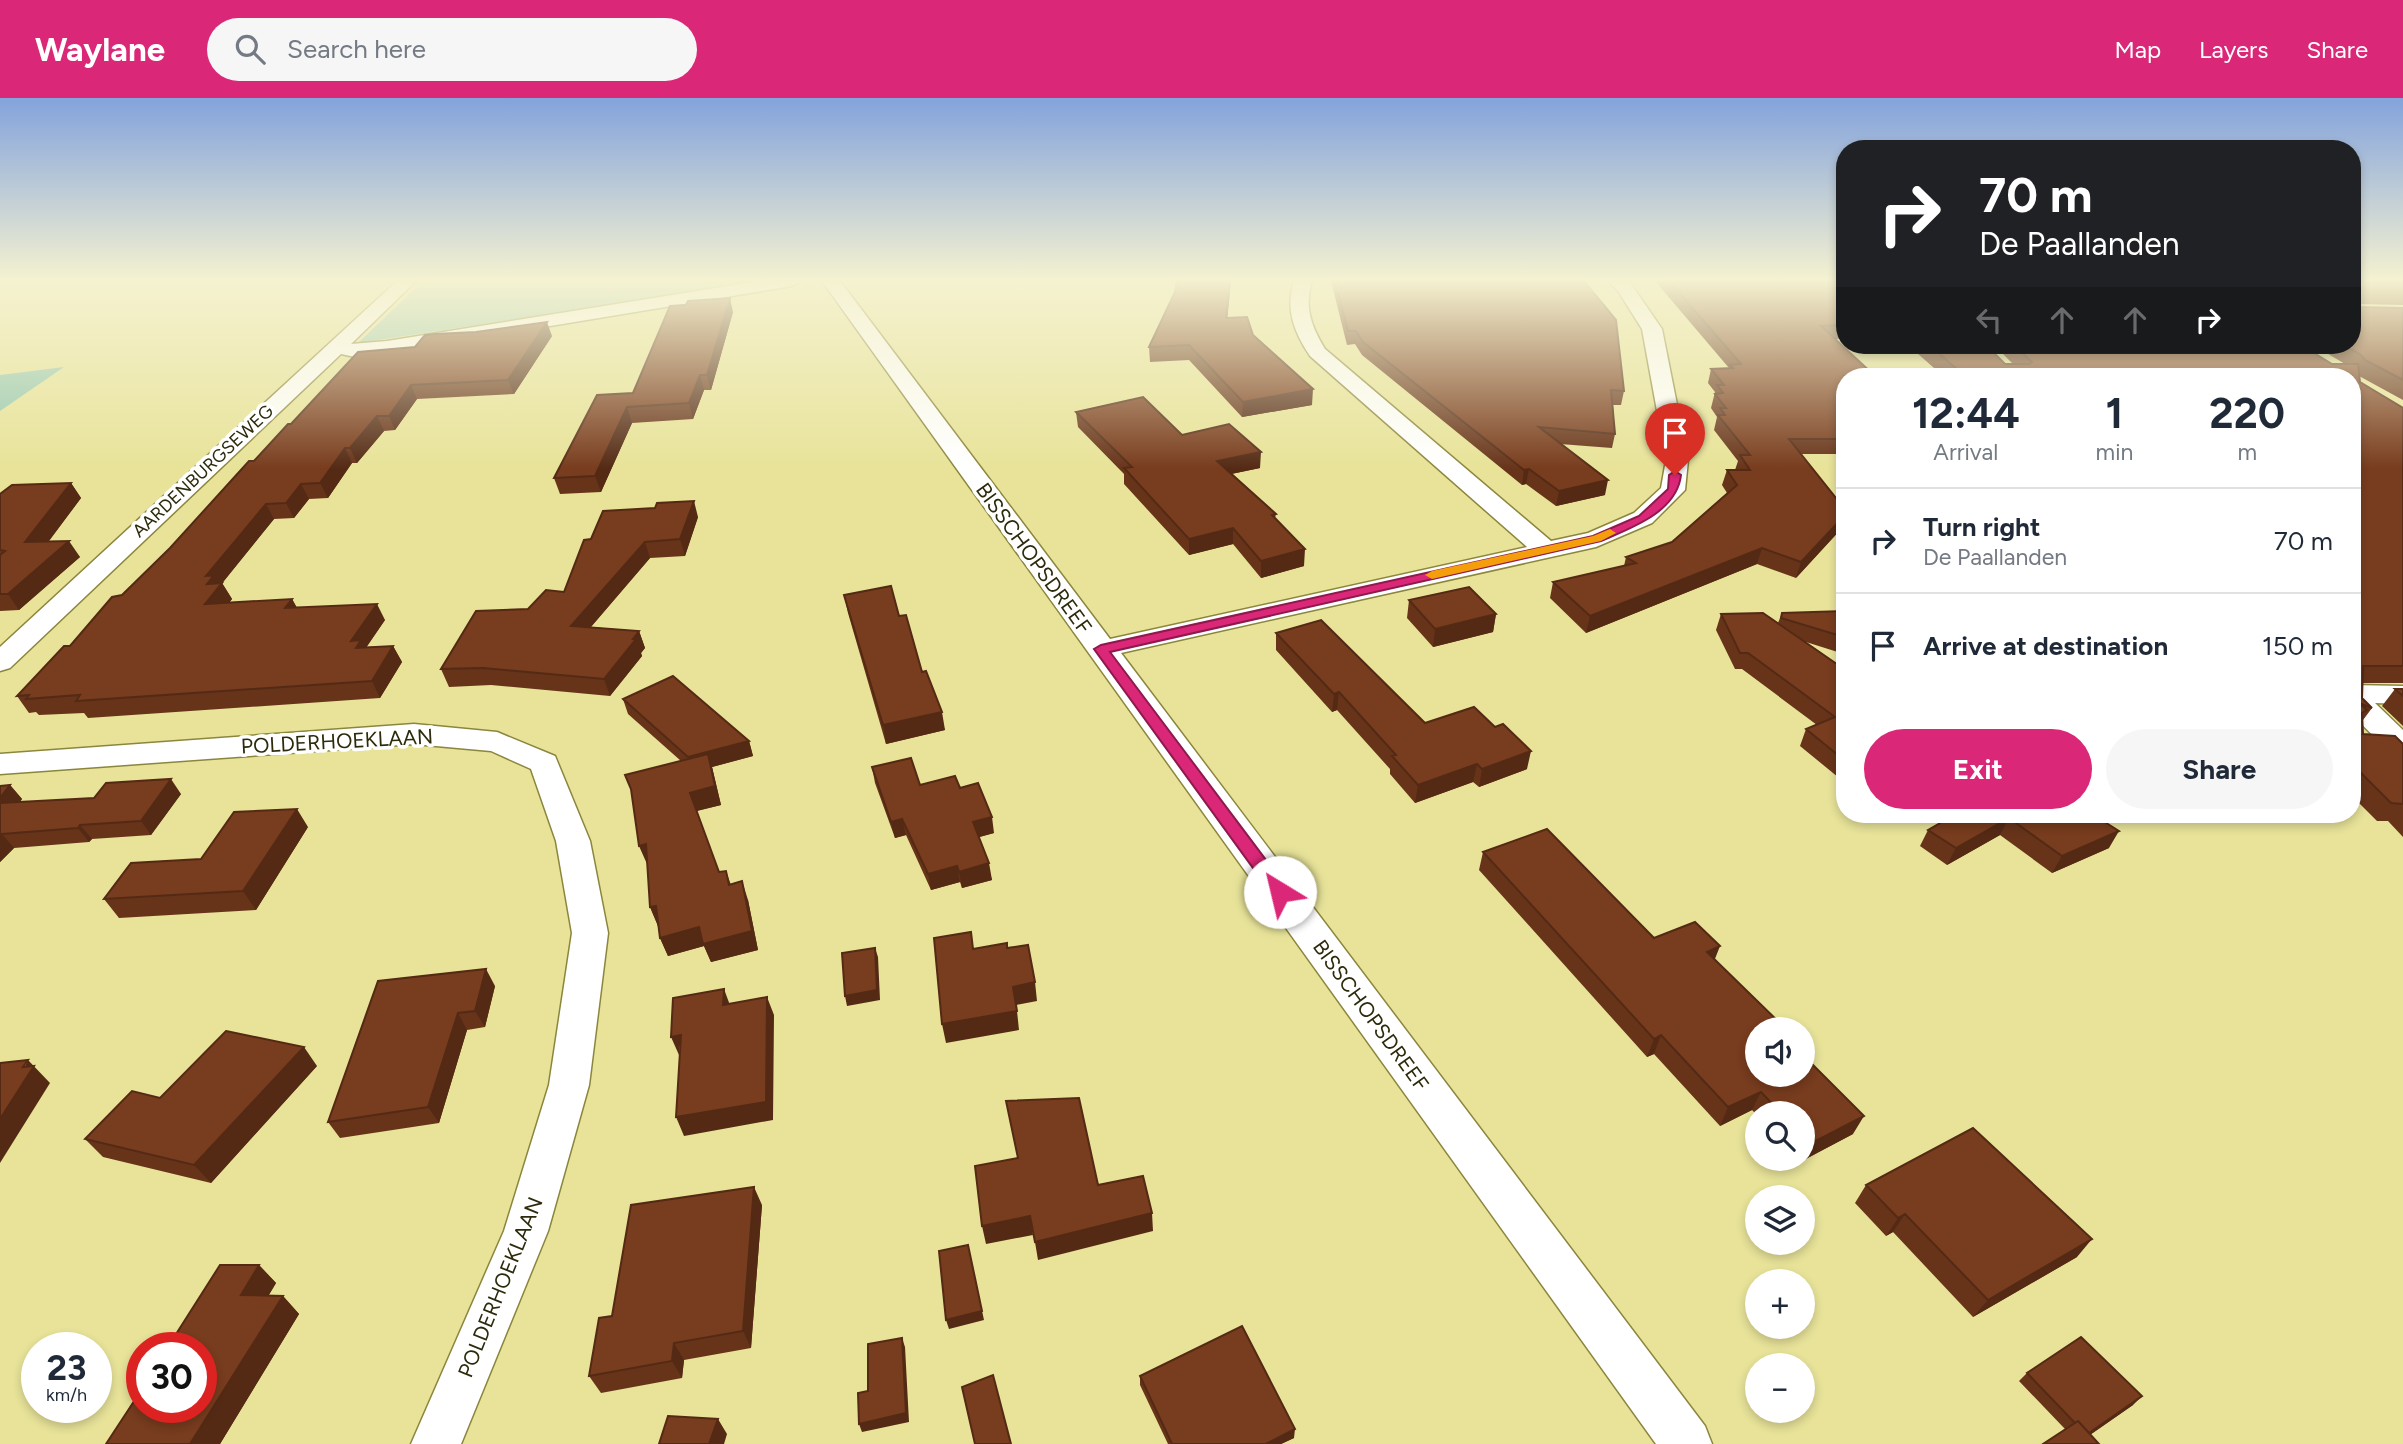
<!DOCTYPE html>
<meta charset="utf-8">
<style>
body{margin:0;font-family:Figtree,sans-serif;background:#f6f6f7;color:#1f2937;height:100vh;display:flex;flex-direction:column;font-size:26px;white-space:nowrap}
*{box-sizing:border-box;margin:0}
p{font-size:23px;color:#747a83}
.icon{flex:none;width:38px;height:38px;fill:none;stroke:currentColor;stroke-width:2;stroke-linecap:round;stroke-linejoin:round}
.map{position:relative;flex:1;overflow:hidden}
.drawer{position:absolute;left:1836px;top:270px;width:525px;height:455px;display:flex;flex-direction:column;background:#fff;border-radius:28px;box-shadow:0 4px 10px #0003}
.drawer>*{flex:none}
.top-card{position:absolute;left:1836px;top:42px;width:525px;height:214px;border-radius:28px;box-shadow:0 4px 10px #0003;background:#202124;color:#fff;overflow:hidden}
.buttons{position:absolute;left:1745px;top:919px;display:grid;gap:14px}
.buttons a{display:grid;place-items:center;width:70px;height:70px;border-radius:50%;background:#fff;box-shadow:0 4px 10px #0003;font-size:35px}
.speed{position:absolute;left:21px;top:1234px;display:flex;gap:14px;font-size:35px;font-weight:700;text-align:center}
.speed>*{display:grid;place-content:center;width:91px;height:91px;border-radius:50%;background:#fff;box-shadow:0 4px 10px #0003;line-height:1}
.speed small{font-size:18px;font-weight:400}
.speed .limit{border:10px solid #d22;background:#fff;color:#111}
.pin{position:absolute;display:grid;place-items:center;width:60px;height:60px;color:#fff;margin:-72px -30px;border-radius:50% 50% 50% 0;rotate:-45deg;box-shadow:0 0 7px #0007}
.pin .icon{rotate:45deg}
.me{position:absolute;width:77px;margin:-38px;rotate:324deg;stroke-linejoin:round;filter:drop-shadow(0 0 5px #0008)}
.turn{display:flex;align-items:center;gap:24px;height:147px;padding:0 28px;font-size:32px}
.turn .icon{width:91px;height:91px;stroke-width:2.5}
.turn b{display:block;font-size:49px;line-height:60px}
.lanes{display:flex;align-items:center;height:66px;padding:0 28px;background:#0003;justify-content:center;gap:35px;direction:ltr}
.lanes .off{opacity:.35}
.eta{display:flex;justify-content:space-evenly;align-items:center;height:119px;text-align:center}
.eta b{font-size:42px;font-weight:700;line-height:49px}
.button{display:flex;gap:14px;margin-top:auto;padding:14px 28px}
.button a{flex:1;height:80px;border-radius:42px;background:#db2777;color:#fff;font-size:28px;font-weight:700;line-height:80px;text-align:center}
.button a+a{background:#f6f6f7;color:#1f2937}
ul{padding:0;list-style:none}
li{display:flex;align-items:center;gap:21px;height:105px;padding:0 28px;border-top:2px solid #e0e1e3}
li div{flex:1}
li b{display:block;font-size:26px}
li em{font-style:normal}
header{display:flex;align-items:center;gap:42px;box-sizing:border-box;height:98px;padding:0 35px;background:#db2777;color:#fff}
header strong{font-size:33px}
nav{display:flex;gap:38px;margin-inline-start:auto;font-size:24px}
.search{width:490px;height:63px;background:#f6f6f7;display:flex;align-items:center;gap:18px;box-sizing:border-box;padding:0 24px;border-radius:38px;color:#747a83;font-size:26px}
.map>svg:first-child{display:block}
.green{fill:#94c8b0}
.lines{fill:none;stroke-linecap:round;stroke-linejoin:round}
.minor-casing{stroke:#8b863d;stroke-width:3}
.minor{fill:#fff;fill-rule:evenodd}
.wall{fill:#67341a}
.shaded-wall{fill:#542a15}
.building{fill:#783c1e;stroke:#542a15;stroke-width:2}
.route{fill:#db2777;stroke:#8e194d;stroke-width:2}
.slow{fill:#f59e0b}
.labels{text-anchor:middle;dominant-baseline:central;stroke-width:7;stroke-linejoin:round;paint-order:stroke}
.far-street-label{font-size:18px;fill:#2d2b0c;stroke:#fff}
.street-label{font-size:21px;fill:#2d2b0c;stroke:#fff}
</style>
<header>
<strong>Waylane</strong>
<div class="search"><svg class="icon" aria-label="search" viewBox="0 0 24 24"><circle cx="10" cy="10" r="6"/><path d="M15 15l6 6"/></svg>Search here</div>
<nav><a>Map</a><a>Layers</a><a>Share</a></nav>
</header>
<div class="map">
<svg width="2403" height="1346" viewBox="0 0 2403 1346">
<rect width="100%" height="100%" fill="#e8e399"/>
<!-- green -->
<path class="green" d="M423,183h346l-411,62z
M64,269l-64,44v-36z"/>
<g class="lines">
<defs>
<path id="minor" d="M397,183h19l-65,63 36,-3 372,-60h42l-9,5 -405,67 -32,4 -14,-3 -331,314 -10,3v-24z
M822,183h18l270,358 417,-92 -217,-191c-16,-24 -25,-46 -16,-75h18c-8,26 -1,45 13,68l226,192 37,-8 46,-20 27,-25 5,-28 -24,-131 -24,-38 -10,-10h20l3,3 31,45 26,131 -3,30 -33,33 -56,24 -475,106 584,773 7,18h-56z
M2352,587l51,1v18l-28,-1 28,27v27l-11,-3 -40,-39z
M414,626l83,8 58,24 35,85 18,92 -19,152 -41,146 -87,213h-50l93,-213 45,-146 23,-152 -16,-92 -25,-72 -40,-18 -77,-7 -414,30v-20z"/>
</defs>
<!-- minor casing -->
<use href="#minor" class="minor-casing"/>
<!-- minor -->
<use href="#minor" class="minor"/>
</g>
<!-- wall -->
<path class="wall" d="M1177,183h54l-4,36 26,18 59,70 -70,12 -53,-57 -39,2 -1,-15 26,-55z
M1331,183h253l40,110 -3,14h-8l2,29 -3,14 -52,-4 45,51 -49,11 -30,-22 -4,1 -160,-130 -7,-11 -8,1z
M1655,183h189v58h-9l9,37v78h-43l41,74 -46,50 -39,-14 -171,69 -36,-35 3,-16 71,-16 2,-9 46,-15 55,-49 -5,-8 5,-15h8l3,-9 -24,-31 3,-13 -6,-9 4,-16 -7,-9 3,-14 18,-1z
M2352,183h51v24l-46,-1 3,3 43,1v92l-44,-24 1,6 43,26v275h-41v15l10,10 -9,12v14l40,10v93l-15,-16h-11l-25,-25v-420h-409l-35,-31h78l19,19h8l-19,-19h307l31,19h13l-32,-19h39z
M733,214l-22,78h-7l-11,29 -61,4 -31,69 -41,2 -6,-16 79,-85z
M552,238l-38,58 -97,5 -22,31 -11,1 -27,32h-5l-24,35 -19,1 -15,19 -20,1 -52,64 10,16 -3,4 63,-4 5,9 88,12 -19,27 27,-1 9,16 -22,36 -292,20 -4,-5 -45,2 -3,-3 -7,1 -12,-17 153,-148 121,-124z
M1076,314l106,23 78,33 -29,6 45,40 -1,4 29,48 -43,12 -28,-34 -44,11 -65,-71v-10l-46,-47z
M71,385l10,15 -32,43 31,16 -61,53 -19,1v-117z
M698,419l-13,39 -35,2 -59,69 48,4 6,17 -4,5 1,3 -32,40 -119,-11 -42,2 -8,-18 87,-60 36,-17 27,-53z
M844,497l55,21 46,114 -59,14 -38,-131z
M1409,502l87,14 -3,18 -60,15 -26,-29z
M1844,513v43l-38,-12 38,27v113l-44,-36 6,-17 11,-4 -75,-56h-7l-19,-39 5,-16 57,9 4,-10z
M1276,535l149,90 102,46 -48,18 -6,-5 -58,21 -25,-29v-5l-53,-59 -5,2 -56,-62z
M2395,591h8v37l-21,-20z
M623,601l126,42 4,15 -41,11 9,38 -24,6 22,61 7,-1 5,14 17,15 10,50 -47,12 -7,-16 -36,10 -8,-18 -2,-12 -8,-19 -3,-43 34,-103 -53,-47z
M872,669l48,18 40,3 34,45 -15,4 13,43 -30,8 -2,-6 -29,8 -25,-55 -11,3 -20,-55z
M10,687l12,14 -2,3 161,-8 -30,41 -59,4 -3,3 -75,6 -14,14v-76z
M1940,716h156l-1,1 14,33 -57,25 -52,-38 -53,30 -27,-19 8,-16 19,-11z
M308,729l-52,83 -137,8 -15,-19z
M1483,754l171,86 61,22 92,100 46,74 -53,28 -3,-4h5v-45h-45v2l-5,-5 -32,16 -66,-72 -7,3 -168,-187z
M378,883l117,5 -10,41 -18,3 -28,93 -99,15 -12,-16z
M317,968l-106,117 -108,-26 -18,-18 75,-41z
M1866,1087l211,72 -104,60 -80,-85 -7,4 -31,-33z
M762,1107l-11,143 -67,12 -2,18 -81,15 -12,-17 23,-60z
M220,1167h39l17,18 -8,13h15l16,18 -79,130h-114l32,-50 -9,-7 13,-19v39h59v-59h-46l3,-6h13z
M2027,1275l106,32 -43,30 -25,-6 -46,-48z
M1140,1278l154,62 -13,6h-113l-28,-59z"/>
<!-- shaded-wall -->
<path class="shaded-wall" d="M1230,183h1l-5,51v-14z
M730,200l3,14 -22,78 -4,-15z
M547,224l5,14 -38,58 -6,-14z
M700,277l4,15 -11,29 -4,-16z
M411,287l6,14 -22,31 -6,-14z
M1313,291l-1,16 -70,12 1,-15z
M627,309l5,16 -31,69 -6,-16z
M377,318l7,15 -27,32 -7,-15z
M345,350l7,15 -24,35 -8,-15z
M1261,354l-1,16 -43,9v-16z
M1529,371l-3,15 -4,1 2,-15z
M1608,382l-3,15 -49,11 3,-15z
M71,385l10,15 -45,60 -11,-16z
M301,386l8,15 -15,19 -8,-15z
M694,403l4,16 -13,39 -5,-17z
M266,406l8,15 -54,67 2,-3 10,16 -17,21 -10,-16 1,-28z
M1844,418v5l-2,7 -46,50 5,-16z
M1233,430v16l-44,11v-16z
M69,443l11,16 -61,53 -11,-16z
M645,444l5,16 -73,85 -6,-17z
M1762,450l-5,16 -171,69 4,-17z
M1305,451l-1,17 -43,12v-17z
M292,501l9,16 -16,-7z
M377,506l8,16 -19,28 -1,16 -14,-23z
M1496,516l-3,18 -60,15 2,-18z
M639,533l6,17 -4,5 1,3 -32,40 -6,-17z
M393,548l9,16 -22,36 -8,-17z
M1339,594l-2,18 -5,2 2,-18z
M942,614l3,18 -59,14 -3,-19z
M749,643l4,15 -41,11 9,38 -25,6 -6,-18 3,-21 -5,-15z
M1531,653l-4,18 -48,18 3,-18z
M1477,666l-4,18 -58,21 3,-18z
M171,681l10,15 -30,41 -10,-14z
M10,687l12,14 -15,18 -7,-8v-11z
M297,711l11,18 -52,83 -13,-19z
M992,719l2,16 -18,5 -3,-16z
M2009,720l-9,17 -53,30 9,-17z
M902,721l4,16 -11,3 -4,-16z
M80,727l12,14 -3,3 -11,-14z
M2119,733l-10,17 -57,25 10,-17z
M2,736l12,14 -14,14v-27z
M646,746l7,19 -6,1 -8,-18z
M989,765l3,17 -30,8 -3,-16z
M957,768l3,16 -29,8 -3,-16z
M742,783l6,19 10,50 -47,12 -7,-16 -36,10 -8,-18z
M656,808l7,19 -5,1 -8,-19z
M1720,848l-7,18 -6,-12z
M875,850l3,9 2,43 -33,6 -2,-10z
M486,871l9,17 -10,41 -10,-16z
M1035,884l2,19 -21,4 -3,-18z
M724,891l7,19 -8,-3z
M767,899l7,18 -1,105 -89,16 -8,-19z
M1017,913l2,19 -73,13 -4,-19z
M458,915l9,17 -28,93 -11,-16z
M681,937l-2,20 -8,-18z
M1661,937l-7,19 -7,3 7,-18z
M304,949l13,19 -106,117 -17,-18z
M28,962l22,23 -50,80v-44z
M1761,994l-9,18 -32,16 8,-19z
M1864,1018l-11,18 -53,28 10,-18z
M754,1089l8,18 -11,143 -8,-17z
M1152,1115l1,18 -115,29 -3,-18z
M1905,1116l-12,18 -7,4 12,-18z
M1030,1118l3,19 -47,9 -4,-18z
M2092,1141l-15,18 -104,60 15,-17z
M968,1147l16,75 -35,9 -3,-9z
M259,1167l17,18 -17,29 -18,-17z
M283,1198l16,18 -79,130h-30z
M902,1240l3,9 4,75 -47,10 -3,-8z
M674,1245l10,17 -2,18 -10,-17z
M2142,1298l-9,9 -55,38 9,-8z
M718,1321l9,15 -3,10h-15z
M1295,1331l-1,9 -13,6h-15z"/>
<!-- building -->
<path class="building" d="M1177,183h53l-4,37 21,-1 6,18 60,54 -70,13 -54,-57 -40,2 26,-55z
M1335,183h249l32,39 8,71 -13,-1 4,44 -76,-7 69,53 -49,11 -30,-22 -5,1 -161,-128 -7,-11h-8z
M1669,183h175v44l-23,1 54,50h-31v63h-55l55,69v8l-43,46 -39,-14 -172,68 -37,-34 83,-19 -10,-6 46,-15 65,-57 -10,-15h23l-10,-15h10l-32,-40h7l-5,-7h6l-11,-14 8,-1 -6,-8h7l-13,-16 22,-1 -3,-3 11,-1z
M2352,183h51v10l-43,-1 -3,3v11l3,3 43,1v72l-38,-20 -4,-5 -17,-10h8z
M730,200l-23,77h-7l-11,28 -62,4 -32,69 -41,2 43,-83 36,-2 37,-87 16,-1 2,-4z
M547,224l-39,58 -97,5 -22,31h-12l-27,32h-5l-25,35 -19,1 -15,19 -20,1 -60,72 8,-1 -7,9 15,-1 -17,21 87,-5 -7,9 92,-4 -26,37 10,-1 -5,8 37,-2 -21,35 -296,20 4,-6 -54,4 3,-4 -12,1 47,-50h6l42,-49 10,-2 48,-47 79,-87h5l34,-37h3l67,-72 57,-5 10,-12 9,-1 42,-2z
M1929,247h57l19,19h24l3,-2 -18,-17h287l31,19h26l2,18 43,26v258h-40l-1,32 10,10 -13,-5 8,7 -5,3 1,21 32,2 8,8v60l-12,-1 -39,-39v-388h-387z
M1143,299l39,38 47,-11 32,28 -44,9 59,53 -4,1 33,34 -44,12 -28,-33 -44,11 -65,-71 8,-1 -56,-55z
M71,385l-46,59 44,-1 -61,53h-8v-39l5,-4 -5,-1v-56l12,-9z
M694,403l-14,38 -35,3 -74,84 68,5 -6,8h3l-32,40 -121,-11 -42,1 35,-58 52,-2 18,-19 18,2 20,-52 7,-1 12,-28 52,-3 2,-5z
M891,488l8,30 7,-1 16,57 4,-1 16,41 -59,13 -39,-130z
M1469,489l27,27 -61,15 -26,-29z
M1844,513v26l-63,-19 1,-5z
M1763,515l81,56v91l-38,-31 29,-12 -87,-64h-8l-19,-39z
M1321,522l104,103 49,-16 21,20 8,-3 28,27 -49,18 -5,-5 -59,21 -26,-29 4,-1 -57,-63 -5,2 -58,-61z
M673,578l76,65 -61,16 -65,-58z
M2395,591h8v7z
M708,656l7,32 -25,7 29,79 7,-1 3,14 13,-4 10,50 -49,13 -4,-17 -39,11 -4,-32 -6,1 -4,-63 -7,2 -8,-57 -6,-14z
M911,660l9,27 35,-9 5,12 18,-5 14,34 -19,5 16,41 -30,9 -2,-6 -29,8 -26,-55 -11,3 -19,-55z
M171,681l-30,42 -61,4 -2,3 -76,6 -2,1v-32l94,-5 12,-15z
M10,687l-10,13v-12z
M297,711l-54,82 -139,8 27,-36 70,-4 33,-47z
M1956,716h136l27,17 -57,25 -53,-38 -53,30 -28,-18z
M1547,731l107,109 41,-16 25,24 -13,6 79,77h-29v45h45v-29l9,8 -7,3 60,60 -54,28 -8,-8v-23h-21l-20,-21 -33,15 -67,-72 -7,4 -171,-187z
M971,834l2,17 34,-6v5l21,-3 7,37 -22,5 4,24 -75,13 -8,-86z
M875,850l2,42 -32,6 -3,-43z
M486,871l-11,42 -17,2 -30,94 -100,15 50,-141z
M724,891l-1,16 44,-8 -1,105 -90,15 5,-82 -10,2 2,-39z
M226,933l78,16 -110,118 -109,-26 47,-48 28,7z
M28,962l-5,7 11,-1 -34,53v-56z
M1079,1000l19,87 45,-9 9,37 -117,29 -5,-26 -48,10 -7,-60 43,-8 -12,-57z
M1973,1030l119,111 -104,61 -83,-86 -7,4 -32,-33z
M754,1089l-11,144 -69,12 -2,18 -83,15 10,-58 13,-2 19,-111z
M968,1147l14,66 -36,9 -7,-69z
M220,1167h39l-18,30 42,1 -93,148h-84l36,-55v18h59v-59h-46l3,-6h13z
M1242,1228l53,103 -29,15h-94l-32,-68z
M2081,1239l61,59 -53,37 -11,-12 -3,2 -48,-50z
M902,1240l4,75 -47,11 -1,-31 10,-2v-47z
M142,1270v19h-13z
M993,1277l18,69h-36l-13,-57z
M668,1318l50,3 -9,25h-50z
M2078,1323l21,23h-56z"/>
<!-- sky -->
<linearGradient id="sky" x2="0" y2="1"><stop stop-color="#83a3dc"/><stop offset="0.49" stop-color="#f5f2d1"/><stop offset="1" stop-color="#f5f2d1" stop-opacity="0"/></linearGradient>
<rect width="2403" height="371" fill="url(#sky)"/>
<!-- route -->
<path class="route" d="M1675,373l6,4c-4,37 -50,53 -80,66l-491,111 177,236 2,4 -2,5h-13l-180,-248 7,-4 492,-109 46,-20 29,-27 1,-14z"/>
<!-- slow -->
<path class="slow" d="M1610,431l6,4 -15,8 -169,38 -7,-4 7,-4 161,-35z"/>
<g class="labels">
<!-- far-street labels -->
<g class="far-street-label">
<text transform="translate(203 373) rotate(-43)">AARDENBURGSEWEG</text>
</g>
<!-- street labels -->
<g class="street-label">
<text transform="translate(1034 460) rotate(54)">BISSCHOPSDREEF</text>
<text transform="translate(337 643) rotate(-3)">POLDERHOEKLAAN</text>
<text transform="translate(1371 917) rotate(54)">BISSCHOPSDREEF</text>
<text transform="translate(500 1189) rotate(-68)">POLDERHOEKLAAN</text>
</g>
</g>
</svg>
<div class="buttons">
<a><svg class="icon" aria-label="sound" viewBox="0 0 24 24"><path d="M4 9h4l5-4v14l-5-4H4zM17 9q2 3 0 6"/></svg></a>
<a><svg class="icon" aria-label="search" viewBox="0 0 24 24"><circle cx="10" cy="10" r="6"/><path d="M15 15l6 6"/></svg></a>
<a><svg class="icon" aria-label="layers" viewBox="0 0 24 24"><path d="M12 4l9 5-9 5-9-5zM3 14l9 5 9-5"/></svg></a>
<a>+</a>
<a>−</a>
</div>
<div class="speed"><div>23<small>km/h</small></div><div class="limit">30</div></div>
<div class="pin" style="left:1675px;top:377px;background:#d93025"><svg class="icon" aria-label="arrive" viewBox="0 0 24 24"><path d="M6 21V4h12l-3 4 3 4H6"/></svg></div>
<svg class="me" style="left:1280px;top:794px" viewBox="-20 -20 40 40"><circle r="19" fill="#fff"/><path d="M0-13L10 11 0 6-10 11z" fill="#db2777"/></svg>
<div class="top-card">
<div class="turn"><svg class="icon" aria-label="right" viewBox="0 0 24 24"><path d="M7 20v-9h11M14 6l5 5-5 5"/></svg><div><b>70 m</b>De Paallanden</div></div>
<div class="lanes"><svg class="icon off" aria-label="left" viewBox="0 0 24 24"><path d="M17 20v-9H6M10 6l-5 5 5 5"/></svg><svg class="icon off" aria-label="ahead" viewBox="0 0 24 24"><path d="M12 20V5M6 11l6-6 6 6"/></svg><svg class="icon off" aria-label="ahead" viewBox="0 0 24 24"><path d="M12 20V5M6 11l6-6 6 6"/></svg><svg class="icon" aria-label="right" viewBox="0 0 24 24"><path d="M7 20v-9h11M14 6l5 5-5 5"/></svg></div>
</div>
<section class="drawer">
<div class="eta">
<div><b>12:44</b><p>Arrival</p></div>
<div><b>1</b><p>min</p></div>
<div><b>220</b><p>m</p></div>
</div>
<ul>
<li><svg class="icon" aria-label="right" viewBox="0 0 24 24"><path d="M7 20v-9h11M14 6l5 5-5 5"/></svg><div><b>Turn right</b><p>De Paallanden</p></div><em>70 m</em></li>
<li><svg class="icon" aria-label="arrive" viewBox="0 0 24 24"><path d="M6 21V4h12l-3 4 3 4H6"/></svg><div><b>Arrive at destination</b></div><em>150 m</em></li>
</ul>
<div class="button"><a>Exit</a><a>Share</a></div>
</section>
</div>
